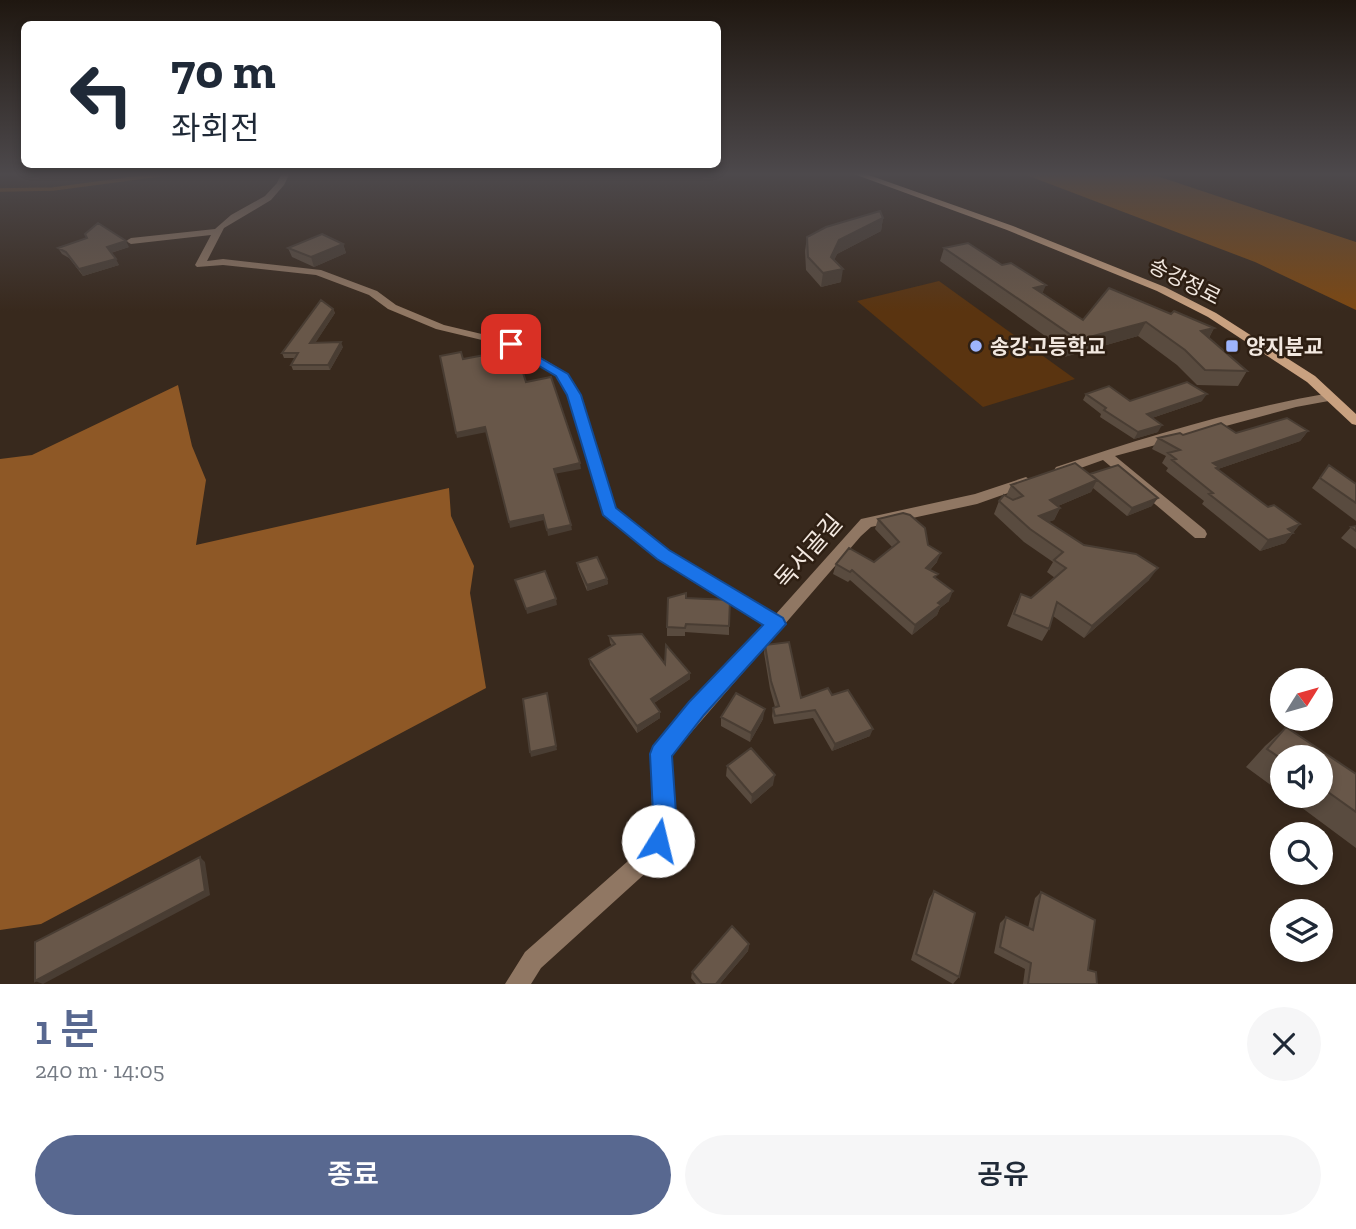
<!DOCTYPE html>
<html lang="ko">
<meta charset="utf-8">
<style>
body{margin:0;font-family:"Zilla Slab","Noto Sans KR",serif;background:#f6f6f7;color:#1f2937;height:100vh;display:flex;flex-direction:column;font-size:26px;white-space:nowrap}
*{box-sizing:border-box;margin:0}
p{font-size:23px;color:#747a83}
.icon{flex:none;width:38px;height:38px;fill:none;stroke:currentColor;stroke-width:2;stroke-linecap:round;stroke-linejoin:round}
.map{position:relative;height:984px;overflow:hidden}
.drawer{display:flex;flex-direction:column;background:#fff;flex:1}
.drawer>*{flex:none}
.top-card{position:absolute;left:21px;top:21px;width:700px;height:147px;border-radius:10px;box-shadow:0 4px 10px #0003;background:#fff;color:#1f2937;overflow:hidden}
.needle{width:46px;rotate:53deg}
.fabs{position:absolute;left:1270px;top:668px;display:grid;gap:14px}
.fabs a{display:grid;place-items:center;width:63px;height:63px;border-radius:50%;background:#fff;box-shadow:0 4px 10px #0003;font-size:35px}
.pin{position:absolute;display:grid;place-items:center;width:60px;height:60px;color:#fff;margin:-30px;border-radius:14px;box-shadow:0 4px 10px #0006}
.me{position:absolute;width:77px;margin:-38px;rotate:9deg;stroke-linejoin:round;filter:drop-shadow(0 0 5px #0008)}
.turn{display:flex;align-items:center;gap:24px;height:147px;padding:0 35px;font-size:32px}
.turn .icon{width:91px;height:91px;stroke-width:2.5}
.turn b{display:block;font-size:49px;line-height:60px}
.round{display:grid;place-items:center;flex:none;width:74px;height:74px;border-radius:37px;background:#f6f6f7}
.summary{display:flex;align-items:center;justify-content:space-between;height:119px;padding:0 35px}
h1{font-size:42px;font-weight:600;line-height:52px;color:#586890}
.button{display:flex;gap:14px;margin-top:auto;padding:14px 35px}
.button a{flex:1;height:80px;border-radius:42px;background:#586890;color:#fff;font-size:28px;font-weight:600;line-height:80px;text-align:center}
.button a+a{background:#f6f6f7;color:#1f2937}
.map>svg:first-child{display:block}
.green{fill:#5a3410}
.forest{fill:#8e5826}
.water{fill:#7c4813}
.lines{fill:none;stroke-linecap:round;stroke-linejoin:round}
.stream{stroke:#7c4813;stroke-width:3.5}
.street{fill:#907763;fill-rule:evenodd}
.secondary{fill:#c9a180;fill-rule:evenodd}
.wall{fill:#594b3f}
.shaded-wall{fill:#493d33}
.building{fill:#685749;stroke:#493d33;stroke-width:2}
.route{fill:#1a73e8;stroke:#114b97;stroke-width:2}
.poi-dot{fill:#9db4fd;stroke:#2e1f13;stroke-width:2.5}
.labels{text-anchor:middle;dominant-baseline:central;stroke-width:5;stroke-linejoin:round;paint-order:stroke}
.far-street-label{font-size:21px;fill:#f2e8e0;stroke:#2e1f13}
.far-poi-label{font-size:21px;font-weight:bold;fill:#f2e8e0;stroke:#2e1f13;text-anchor:start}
.street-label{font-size:24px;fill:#f2e8e0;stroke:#2e1f13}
</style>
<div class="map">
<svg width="1356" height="984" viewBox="0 0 1356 984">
<rect width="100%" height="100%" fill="#38291d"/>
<!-- green -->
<path class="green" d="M939,281l136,98 -92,28 -126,-106z"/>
<!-- forest -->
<path class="forest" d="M178,385l14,61 14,34 -10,65 253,-57 2,28 23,50 -4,27 16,95 -445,236 -41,6v-471l32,-4z"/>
<!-- water -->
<path class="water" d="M1021,173h127l208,69v68l-101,-48z"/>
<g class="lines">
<!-- stream -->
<path class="stream" d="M0,190l53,-1 121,-16"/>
<!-- street -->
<path class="street" d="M282,173h8l-6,12 -13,15 -47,28 -17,33 16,-2 98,11 56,21 19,14 48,20 71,17 50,30 15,23 35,113 53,43 107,64 86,-96 114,-25 51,-17 7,5 -2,3 -54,19 -106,23 -10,9 -191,221 1,68 -11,35 -119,108 -10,16h-26l20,-32 120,-106 7,-32 -1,-46 3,-20 32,-39 79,-84 -107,-66 -54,-44 -36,-120 -11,-19 -50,-30 -71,-17 -48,-20 -19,-14 -53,-20 -93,-10 -26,2 -2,-2 16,-30 -80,9 -5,-3 5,-3 84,-9 16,-14 34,-19 12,-13z
M1330,393l6,4 -2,3 -38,7 -181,49 90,74 2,4 -2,4h-10l-92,-78 -42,15 -7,-5 2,-3c89,-30 181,-58 274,-74z"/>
<!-- secondary -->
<path class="secondary" d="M851,173h12l150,53 152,61 51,26 99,63 41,38v11l-4,-1 -45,-42 -99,-65 -51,-26 -150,-61z"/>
</g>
<!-- wall -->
<path class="wall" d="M883,218l-2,13 -44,23 -3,6 7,22 -20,5 -15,-17 -1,-19 2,-14z
M343,244l3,9 -32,14 -22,-10 -4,-9z
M129,247l-18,6 8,12 -36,11 -14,-18 -7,-4 -4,-6z
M944,248l99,45 40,27 88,-6 43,14 -5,10 38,33 -9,15 -41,-1 -20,-20 -39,-29 -81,23 5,-11 -122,-87z
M333,309l2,4 -20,30 28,4 -13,23h-37l-2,-5 4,-7h-11l-2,-5z
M1086,394l44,7h72l-50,17 6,14 -24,7 -34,-22 1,-3 -18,-14z
M1308,431l-8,10 -82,28 50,38 32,17 -15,19 -25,8 -58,-47 2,-3 -38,-30 2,-3 -6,-5 4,-7 -14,-7 6,-11 25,-3z
M1329,465l27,19v37l-44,-33z
M1090,474l62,32 -25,10 -34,-28 -2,4 -33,14 2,2 -6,12 -6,2 36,23 65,35 -65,58 -31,-22 -4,13 -7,12 -35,-15 8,-20 6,-12 10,4 24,-20 -8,-6 6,-10 -29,-20 -30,-28 5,-13 7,-5 5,-11z
M878,519l50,26 9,17 -7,8 19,31 -9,7 -3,7 -25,20 -62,-55 -2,2 -15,-8 3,-10 38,-2 18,-15 -17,-18z
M1356,526v23l-15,-11 10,-11z
M577,563l30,16 1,5 -21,7 -9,-22z
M686,598l43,28v9l-44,-3v4h-18v-9z
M609,636l56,28 25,9v6l-36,24 6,15 -23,15 -47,-68 -1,-6 23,-13 -2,-3z
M765,645l36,53 31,-3 38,41 -38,15 -19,-33 -39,6 -2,-8 1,-8 2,-1 -5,-18 -6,-36z
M721,717l42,2 -13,23 -29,-16z
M1286,727l70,47v74l-70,-52h35v-38h-38v36l-37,-27 19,-21z
M727,766l46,19 -22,19 -25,-28z
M934,891l25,86 -6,7 -42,-24 18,-61z
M1041,892l47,78 9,14h-74l2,-15 -31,-16 6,-30 6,-6 22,11 7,-30z
M749,944l-1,7 -28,33h-24l-5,-6 1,-6z"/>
<!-- shaded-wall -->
<path class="shaded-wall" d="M883,218l-2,13 -44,23 -8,17 2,-14 8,-17z
M126,241l3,6 -19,6 -3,-6z
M343,244l3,9 -32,14 -3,-10z
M116,259l3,6 -36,11 -4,-7z
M843,269l-2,13 -20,5 2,-14z
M1046,285l-6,14 -6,-11z
M333,309l2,4 -23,35 -2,-5z
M1146,322l-8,14 -81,23 6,-15z
M1214,328l-8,15 -5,-12z
M341,342l2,5 -13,23 -2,-5z
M1207,394l-5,7 -59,20 4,-7z
M1162,425l-4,7 -24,7 4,-7z
M485,427l2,5 -30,6 -1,-5z
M1308,431l-8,10 -82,28 -6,9 1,-15z
M580,463l1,6 -27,5v-5z
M1097,480l-6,12 -47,20 6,-12z
M1158,498l-6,8 -25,10 5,-8z
M1060,508l-6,12 -21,8 6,-12z
M543,515l1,5 -34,8 -1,-6z
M1300,524l-15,19 -25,8 8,-11 20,-11z
M571,525l1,5 -24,6 -1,-6z
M941,553l-4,9 -15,16 4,-10z
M1158,568l-9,12 -65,58 8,-12z
M607,579l1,5 -21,7v-6z
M953,591l-4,10 -9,7 -3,7 -25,20 3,-10 23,-22z
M556,599l1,6 -30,9 -1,-5z
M690,673v6l-39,26v-6z
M547,693l10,57 -26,7 -1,-5z
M765,709l-2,10 -13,23 1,-9z
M660,712v6l-23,15v-7z
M873,729l-3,7 -38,15 3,-7z
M775,775l-2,10 -22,19 1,-9z
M200,857l5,5 5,33 -167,89 -8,-3z
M749,944l-1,7 -28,33h-4z"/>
<!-- building -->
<path class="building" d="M880,211l3,7 -44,22 -8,17 12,12 -20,4 -15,-16 -1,-20 19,-10z
M98,223l28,18 -19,6 9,12 -37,10 -13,-17 -8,-4 29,-10 -2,-4z
M322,234l21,10 -32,13 -23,-9z
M968,243l34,22 9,-2 35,22 -12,3 49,32 26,-32 62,26 3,-3 40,17 -13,3 46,40 -42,-1 -20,-20 -39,-28 -83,22 8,-9 -127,-87z
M321,300l12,9 -23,34 31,-1 -13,23h-37l7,-12h-16z
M461,352l2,7 27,-5 2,8 26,-5 8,25 25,-5 29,86 -26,6 17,56 -24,5 -4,-15 -34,7 -24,-95 -29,6 -16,-77z
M1187,382l20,12 -60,20 15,11 -24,7 -34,-22 2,-2 -20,-14 23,-8 21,15z
M1287,418l21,13 -95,32 6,4 -3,1 52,39 6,-2 26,19 -12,5 5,4 -25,7 -59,-46 4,-1 -41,-33 4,-1 -8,-6 12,-3 -22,-12 22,-5 3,2 38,-12 15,10z
M1075,463l22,17 -47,20 10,8 -21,8 45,29 52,9 22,14 -66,58 -35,-24 -8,27 -35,-15 7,-20 10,4 35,-30 -12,-8 9,-8 -33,-23 -31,-28 5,-6 9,5 10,-4 -12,-11z
M1118,465l40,33 -26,10 -42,-34z
M1329,465l27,19v19l-36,-25z
M903,513l7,2 15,13 3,17 13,8 -15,15 12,6 -4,3 19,14 -15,12 3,2 -26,20 -63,-55 -2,2 -14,-8 13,-16 25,14 25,-20 -21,-23z
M1356,526v5l-5,-4z
M597,557l10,22 -20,6 -10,-22z
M545,571l11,28 -30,10 -11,-29z
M686,593v5l44,2 -1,26 -43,-2 -1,4 -18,-1 1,-29z
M642,634l23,30 1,-19 24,28 -39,26 9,13 -23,14 -48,-67 26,-15 -6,-8z
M789,642l12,56 27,-10 4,7 16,-5 25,39 -38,15 -20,-34 -40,6 -2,-8 6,-2 -8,-25 -6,-36z
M547,693l9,53 -26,6 -7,-53z
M736,693l29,16 -14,24 -30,-16z
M1286,727l70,47v38l-35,-25v-29h-38v2l-16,-11z
M751,748l24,27 -23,20 -25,-29z
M200,857l5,34 -170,90v-39z
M934,891l41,22 -16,64 -43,-23z
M1041,892l54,28 -7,50 8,2 1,12h-69l3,-21 -31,-16 6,-30 27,13z
M732,926l17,18 -33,40h-14l-10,-12z"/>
<!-- sky -->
<linearGradient id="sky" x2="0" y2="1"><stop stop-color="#1f1710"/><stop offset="0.56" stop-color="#4d494c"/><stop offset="1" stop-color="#4d494c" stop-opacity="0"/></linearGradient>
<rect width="1356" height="311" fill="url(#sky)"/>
<!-- route -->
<path class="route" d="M511,341l57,33 13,21 35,113 53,42 114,68 3,6 -82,91 -32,41 4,57 -9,36 -9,3 -8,-3 -3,-8 6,-28 -3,-59 3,-8 36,-44 74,-77 -106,-66 -54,-44 -36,-120 -11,-19 -49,-29 -2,-3z"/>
<!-- markers -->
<g class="poi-dot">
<circle cx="976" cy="346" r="7"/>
<rect x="1225" y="339" width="14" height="14" rx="3.5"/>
</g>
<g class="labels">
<!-- far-street labels -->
<g class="far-street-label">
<text transform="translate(1185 281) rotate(27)">송강정로</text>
</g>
<!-- far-poi labels -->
<g class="far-poi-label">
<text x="990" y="346">송강고등학교</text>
<text x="1246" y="346">양지분교</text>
</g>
<!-- street labels -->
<g class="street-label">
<text transform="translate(808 551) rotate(-49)">독서골길</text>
</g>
</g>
</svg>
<div class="fabs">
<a><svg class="needle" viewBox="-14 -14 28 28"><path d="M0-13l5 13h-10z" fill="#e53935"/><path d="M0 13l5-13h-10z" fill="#747a83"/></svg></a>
<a><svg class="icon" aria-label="sound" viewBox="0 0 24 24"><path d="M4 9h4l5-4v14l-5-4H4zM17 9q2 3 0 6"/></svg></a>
<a><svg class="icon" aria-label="search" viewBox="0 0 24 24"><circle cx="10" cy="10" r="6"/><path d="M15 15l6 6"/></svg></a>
<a><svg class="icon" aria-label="layers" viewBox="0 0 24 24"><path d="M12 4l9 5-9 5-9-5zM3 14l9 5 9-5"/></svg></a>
</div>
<div class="pin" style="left:511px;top:344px;background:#d93025"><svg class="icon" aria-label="arrive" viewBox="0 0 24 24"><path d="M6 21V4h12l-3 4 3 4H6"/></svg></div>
<svg class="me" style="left:658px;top:841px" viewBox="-20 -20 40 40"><circle r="19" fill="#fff"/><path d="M0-13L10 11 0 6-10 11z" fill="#1a73e8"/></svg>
<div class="top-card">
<div class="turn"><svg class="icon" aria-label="left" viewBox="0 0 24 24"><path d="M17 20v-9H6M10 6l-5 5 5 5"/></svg><div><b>70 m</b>좌회전</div></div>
</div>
</div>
<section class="drawer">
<div class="summary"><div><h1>1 분</h1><p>240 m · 14:05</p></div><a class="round"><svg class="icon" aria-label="close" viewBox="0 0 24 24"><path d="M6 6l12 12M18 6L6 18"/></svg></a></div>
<div class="button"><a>종료</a><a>공유</a></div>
</section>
